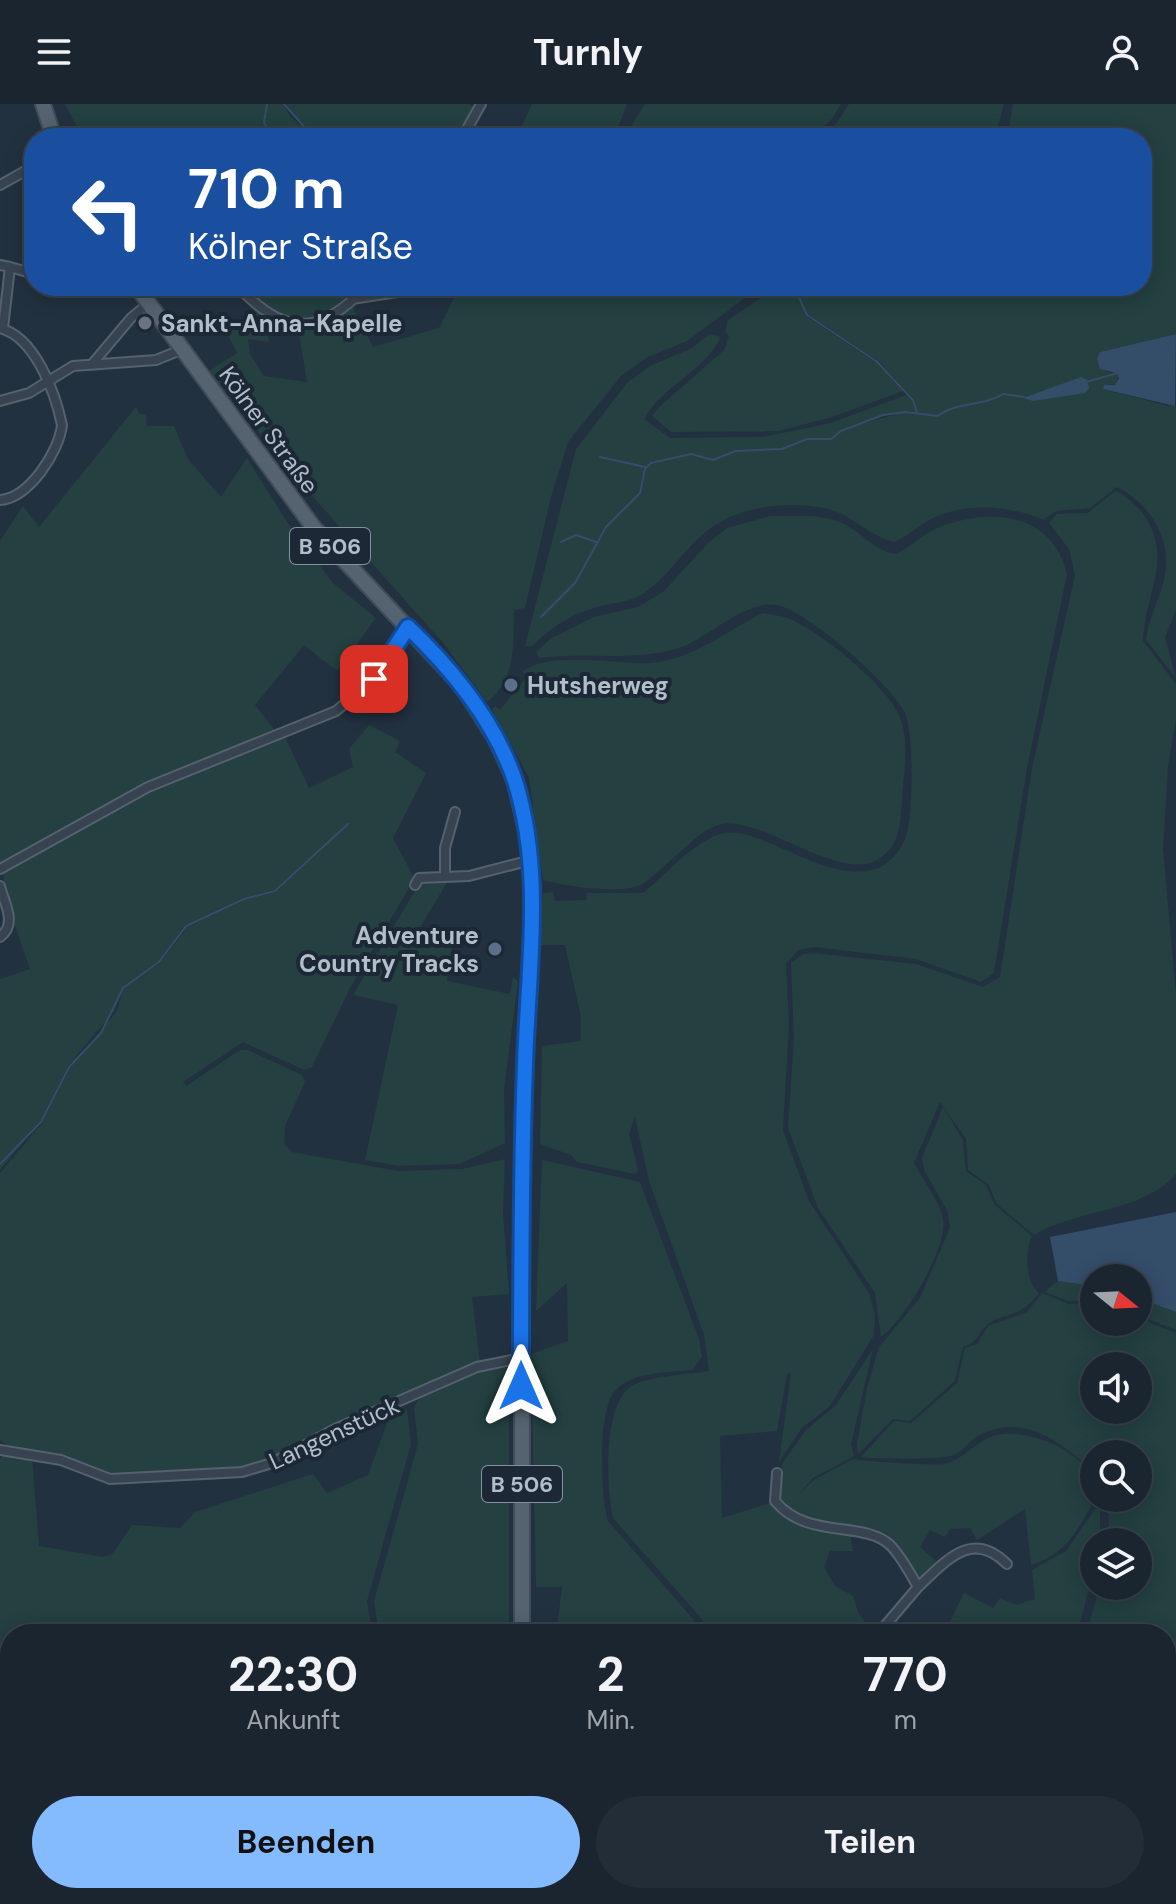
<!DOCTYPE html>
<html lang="de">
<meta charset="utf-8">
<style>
body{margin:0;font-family:"DM Sans",sans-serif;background:#232d38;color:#f1f3f6;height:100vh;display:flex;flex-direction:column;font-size:30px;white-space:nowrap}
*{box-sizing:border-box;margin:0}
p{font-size:26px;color:#9fa5ab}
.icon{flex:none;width:44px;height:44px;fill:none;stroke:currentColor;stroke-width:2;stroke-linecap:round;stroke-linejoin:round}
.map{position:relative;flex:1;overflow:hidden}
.details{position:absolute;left:0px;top:1520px;width:1176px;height:280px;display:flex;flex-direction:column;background:#1a2530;border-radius:32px 32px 0 0;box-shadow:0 4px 20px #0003,0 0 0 2px #38424c}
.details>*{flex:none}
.guide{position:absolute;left:24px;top:24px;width:1128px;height:168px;border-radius:32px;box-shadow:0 4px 20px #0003,0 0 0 2px #38424c;background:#1a4fa0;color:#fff;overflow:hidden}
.needle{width:52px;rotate:108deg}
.controls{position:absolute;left:1080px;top:1160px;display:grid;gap:16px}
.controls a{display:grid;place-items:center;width:72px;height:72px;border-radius:50%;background:#1a2530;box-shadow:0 4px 20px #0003,0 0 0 2px #38424c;font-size:40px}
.pin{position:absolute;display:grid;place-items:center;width:68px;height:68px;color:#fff;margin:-34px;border-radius:16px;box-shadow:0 4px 12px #0006}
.me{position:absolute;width:88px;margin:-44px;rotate:0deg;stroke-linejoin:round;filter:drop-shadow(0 0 6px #0008)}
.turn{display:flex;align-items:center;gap:28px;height:168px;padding:0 32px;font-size:36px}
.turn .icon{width:104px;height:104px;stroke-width:2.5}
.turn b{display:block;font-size:56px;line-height:68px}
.eta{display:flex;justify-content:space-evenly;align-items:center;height:136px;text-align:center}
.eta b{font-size:48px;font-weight:700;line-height:56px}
.primary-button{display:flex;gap:16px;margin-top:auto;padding:16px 32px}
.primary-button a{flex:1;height:92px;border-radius:48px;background:#84bbff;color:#111;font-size:32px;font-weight:700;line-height:92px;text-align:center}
.primary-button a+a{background:#232d38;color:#f1f3f6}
header{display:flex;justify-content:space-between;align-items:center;height:104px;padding:0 32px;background:#1a2530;font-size:36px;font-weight:700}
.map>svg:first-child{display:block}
.green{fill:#244041;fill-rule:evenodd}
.water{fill:#344d69}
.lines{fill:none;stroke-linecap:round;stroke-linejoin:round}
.stream{stroke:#344d69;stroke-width:2}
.street-casing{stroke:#55616e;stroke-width:12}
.primary-casing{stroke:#404c59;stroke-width:18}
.street{stroke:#374350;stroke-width:8}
.primary{stroke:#556270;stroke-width:14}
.route-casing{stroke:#114b97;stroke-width:20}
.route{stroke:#1a73e8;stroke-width:14}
.worship-dot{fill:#6b7280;stroke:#1c2835;stroke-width:3}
.service-dot{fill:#5c6f8a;stroke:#1c2835;stroke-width:3}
.labels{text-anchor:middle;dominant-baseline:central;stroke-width:8;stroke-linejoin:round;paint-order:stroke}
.shield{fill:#1c2835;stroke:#86919e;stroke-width:2}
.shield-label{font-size:22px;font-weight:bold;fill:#b3becb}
.poi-label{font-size:24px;font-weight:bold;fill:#b3becb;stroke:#1c2835;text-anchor:start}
.street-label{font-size:24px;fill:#b3becb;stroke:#1c2835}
</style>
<header><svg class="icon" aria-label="menu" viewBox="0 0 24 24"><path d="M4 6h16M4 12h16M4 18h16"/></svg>Turnly<svg class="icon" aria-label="person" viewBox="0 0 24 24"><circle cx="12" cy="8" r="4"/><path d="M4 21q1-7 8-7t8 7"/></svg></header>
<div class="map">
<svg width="1176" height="1800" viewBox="0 0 1176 1800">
<rect width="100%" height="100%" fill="#223140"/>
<!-- green -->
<path class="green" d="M65,0h201l-3,18 8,16h-188z
M268,0h15l8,13 16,14 -21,-27h184l5,4 -17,30h-185l-8,-16z
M532,0h95l-13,34h-98z
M645,0h196l-10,16 -23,18h-184z
M849,0h155l-9,34h-177l18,-14z
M1013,0h163v230l-76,18 2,17 16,7 -2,8 -12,1 -1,4 65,17 8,-1v205l-11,27 11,41 -30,-38c2,-20 13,-40 18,-60 9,-39 -12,-75 -47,-93l-27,21 -34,3 -13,9c-33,-15 -83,-19 -117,2 -11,7 -20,15 -32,20 -26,-6 -43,-29 -70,-34 -40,-8 -91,-1 -122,27 -22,19 -35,44 -61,60 -14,8 -32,8 -47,13 -23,6 -45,21 -62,38h-7l51,-197 51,-66 23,-17 42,-18 18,-14 11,3c-17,35 -59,49 -77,82l26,19 93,-1 68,-14 75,-28 6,5 4,12c-20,-3 -46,7 -63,14l52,-14 36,4 -23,-3 -4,-14 -37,-39 -69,-46 -11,-22 9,24 69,46 28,29 -74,27 -51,13 -107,1 -19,-16 6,-8 66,-58 5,-14 -4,-5 3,-11 51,-34h363v-148h-135z
M241,182h98l8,13c-51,35 -63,26 -106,-13z
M460,182h301l-74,55 -41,17 -25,18 -53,66 -17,55 -26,111 -11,2c-1,34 3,69 -27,92l-42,-57 -156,-175 -80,-99 28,-18 -9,-18 26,-26 10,8 5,25 -21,-3 2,15 14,22 43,6 -9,-55 55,-19 20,39 66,-19z
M136,303l3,7h7l1,12h27l14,33 33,38 26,-39 42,67 44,58 43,35 -39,53 -33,-26 -49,60 23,29 -93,36 -185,96v-325l23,-35 16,21z
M1115,387c9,3 17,11 25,19 36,45 5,82 3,131l33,43v36l-8,46 -5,82 13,147v179c-34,39 -100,35 -142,61l-37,-31 -9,-20 -20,-14 -2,-31 -26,-37 -26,61c9,17 25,37 29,55 6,28 -39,103 -62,119l-6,-44 -57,-85 -30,-80 6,-90 -3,-75 12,-9 10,-1 103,11 67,23 17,-10 32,-209 43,-193 -6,-26 -20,-26 8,-9 31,-1z
M770,412c25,0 54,-3 76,9 19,11 27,24 49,29 16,-7 27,-19 42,-26 53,-21 115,-16 130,46l-40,194 -33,205 -13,9 -65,-23 -101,-12 -17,3 -12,14 3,60 -6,106 26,71 60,92 6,22 -1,20 -44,71 -28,22 -23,34 12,-89 -4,1 -10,57 -57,5 2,82 48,-15c14,21 55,28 80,31l3,17h-23l-6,16 11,19 18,10 5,16 15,22h-158l-102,-116c-7,-31 -11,-119 22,-134 21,-9 52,-9 74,-13l-5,-36 -55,-154 -14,-64 -6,17 9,36 -3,4 -58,-12 -6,-7 -31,-11 2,-98 39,-5v-24l-16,-72h-26l4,-52 10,-1 2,9 31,-1 1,-7h56c23,-18 48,-49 77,-59 37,-12 105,51 156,35 14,-5 27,-21 31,-36 6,-22 7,-100 -2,-120 -12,-27 -99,-103 -128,-108 -31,-6 -70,34 -98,43 -44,14 -93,4 -139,10l-4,-6 14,-13 44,-22 44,-10 25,-15 45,-49 19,-15z
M763,509c8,2 17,2 24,5 31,11 101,68 113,99 10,27 3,58 2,85 -2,23 -2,45 -25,58 -39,22 -115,-44 -156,-36 -16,4 -28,17 -40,27 -12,10 -24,23 -37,32 -20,13 -78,3 -101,-3l-14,-102 -37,-68 3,-4 5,4 27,-34 -5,-4c27,-22 95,-7 128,-9 40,-2 78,-33 113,-50z
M369,621l31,16 -5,11 31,21 -33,65 20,38 -5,14 -58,98 -38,79 -8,3 -61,-28 -60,40 3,4 54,-36h8l54,25 3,7 -20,44 -1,18 8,8 106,19 64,-2 43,-10 -2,53 6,82 -37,3 8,66 -209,97 -30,8 -130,8 -50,-19 -53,-11 -8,-6v-267l42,-50 28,-56 47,-56 6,-22 37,-26 27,-36 57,-27 32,-8 73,-68 -74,66 -32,8 -58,27 -26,37 -37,26 -7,22 -47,56 -28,56 -40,48v-191l30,-10 -26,-75 -1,-24 146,-81 135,-54 25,53 44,-21 -4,-18z
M449,775l-28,47 33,8 -7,47 63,13 3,-17 5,4 -14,108 1,54 -45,21 -61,2 -34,-6 33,-155 -45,-10 66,-111 8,-4z
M943,1003l20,33 3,31 20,14 9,20 37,31c-7,15 -7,46 7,57 -21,28 -37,18 -53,33 -10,10 -8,16 -23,21l-8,34 -45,40 -17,-2 -35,35 -1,-10 10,-56 12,-41 41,-49 30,-70 -2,-16 -24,-42 -2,-12z
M542,1056l98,22 59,157 3,18 -10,13c-24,3 -60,1 -77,21 -18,19 -14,106 -7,130l98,113h-170v-3l21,-3 5,-41h-26l-5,-233 37,-13 -1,-58 -31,28z
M1058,1177l36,5v15h-25l-25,-9z
M1042,1189l27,11 25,-1v19h44v-4l38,15v571h-119l-1,-10h110v-260h-80l14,-48h38v-44h-29l-1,-44h30v-44h-44v18c-31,-29 -71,-61 -116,-36 -9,5 -15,15 -24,19 -11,5 -80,4 -93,2l33,-36 17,2 46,-40 8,-35 12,-4 11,-18 39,-14zM1094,1262h44v44h-44z
M1138,1194l38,14v18l-38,-15z
M873,1245l-22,95 3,12 -41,22 -13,15 14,-13 39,-21c8,2 83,7 91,5 20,-4 32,-24 53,-29 31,-7 88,16 97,49 4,16 -8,31 -16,44 -12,19 -25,30 -47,37l-6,-56 -48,31 -7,-12 -20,1 -5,8 -15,-7 -10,17 20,18 -22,16 -31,-40c-39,-9 -78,-13 -107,-43l2,-34 23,-33 31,-26z
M505,1262l4,4v264h-130l-5,-33 44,-157 -4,-36 5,-10 59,-27z
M401,1302l6,4 4,34 -44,157 5,33h-362v237l-10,19v-432l5,-3 27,2 7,89 65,11 9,-4 19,-28 48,3 15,-16 118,-38 14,19 41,-18 24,-65z
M1100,1398v40h-6v29l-17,63h-133l20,-41 29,15 7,-10 16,7 19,-6 -3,-29 34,-19z
M55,1790h452l-1,10h-446z
M610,1790h87l4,10h-89z
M699,1790h350l1,10h-346z"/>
<!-- water -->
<path class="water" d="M1176,230l-1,72 -72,-17 1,-4h11l4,-7 -3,-5 -16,-4 -3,-10 3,-7z
M1081,273l6,3 2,8 -4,5 -52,8 -10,-3z
M1176,1108v100l-38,-14v-20h-44v8l-36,-5 -8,-44z"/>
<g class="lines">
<!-- stream -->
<path class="stream" d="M267,0l-3,18 8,16
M284,0l23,26
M797,189l10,22 69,46 37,39 4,13
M1086,278l32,-9
M600,353l45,10
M561,438l15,-7 20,7
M541,513l34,-34 31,-56 34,-34 5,-24 6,-6 40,-9 22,6 23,-9 46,-2 25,-10h24l10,-8 42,-16 22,-3 33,4c19,-15 44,-9 65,-22l21,3
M0,1060l41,-42 28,-55 32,-34 22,-45 36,-26 27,-36 58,-27 31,-8 73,-67
M0,1565l10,1"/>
<defs>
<path id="street" d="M462,34l19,-34
M0,81l34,-19
M0,161l10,2 -7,61
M10,163l24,7
M238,182c45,50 81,51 129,0
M53,185l1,-3
M143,190l11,-8
M352,195l84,-13
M0,224c35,9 55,64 62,97 -3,27 -33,73 -62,75
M93,259l38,-45 18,-15
M0,297l29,-8 44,-27 83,-6 27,-11
M0,765l148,-82 188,-76 38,-32 34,-51
M445,772v-28l10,-36
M415,781l4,-7 50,-2 62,-16
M0,782c4,17 18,38 0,51
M0,1346l61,10 49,19 132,-7 30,-9 63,-34 142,-62 44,-9
M777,1369l-2,28c32,39 88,19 115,44 11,11 20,28 28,42l-40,47
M918,1483c29,-27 54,-58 89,-23"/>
<path id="primary" d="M43,0l11,34
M136,182l178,242 148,158 33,52 19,41 14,59 5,52 -11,258v486
M517,1800l1,-10"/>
</defs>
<!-- street casing -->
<use href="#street" class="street-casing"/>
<!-- primary casing -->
<use href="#primary" class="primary-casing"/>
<!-- street -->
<use href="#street" class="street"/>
<!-- primary -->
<use href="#primary" class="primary"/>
</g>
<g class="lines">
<defs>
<path id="route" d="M374,575l34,-52c45,43 87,94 107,154 29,92 13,188 10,283 -4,108 -4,215 -4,322"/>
</defs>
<!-- route casing -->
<use href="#route" class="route-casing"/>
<!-- route -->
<use href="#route" class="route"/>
</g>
<!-- markers -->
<circle class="worship-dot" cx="145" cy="219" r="8"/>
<g class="service-dot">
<circle cx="511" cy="581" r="8"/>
<circle cx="495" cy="845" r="8"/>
</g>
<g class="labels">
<!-- shield labels -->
<g class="shield">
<rect x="290" y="424" width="80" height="36" rx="6"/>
<rect x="482" y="1362" width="80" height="36" rx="6"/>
</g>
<g class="shield-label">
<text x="330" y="442">B 506</text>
<text x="522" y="1380">B 506</text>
</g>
<!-- poi labels -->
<g class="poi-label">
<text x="161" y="219">Sankt-Anna-Kapelle</text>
<text x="527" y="581">Hutsherweg</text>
<text x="479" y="831" text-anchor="end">Adventure<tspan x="479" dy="28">Country Tracks</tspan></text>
</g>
<!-- street labels -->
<g class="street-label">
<text transform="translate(269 326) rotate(54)">Kölner Straße</text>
<text transform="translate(334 1329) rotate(-25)">Langenstück</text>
</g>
</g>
</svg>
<div class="controls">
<a><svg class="needle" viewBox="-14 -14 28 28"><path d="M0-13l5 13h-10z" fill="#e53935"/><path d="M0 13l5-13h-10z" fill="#9fa5ab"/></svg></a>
<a><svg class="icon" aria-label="sound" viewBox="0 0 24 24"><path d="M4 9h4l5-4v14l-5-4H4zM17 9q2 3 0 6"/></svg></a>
<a><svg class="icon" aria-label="search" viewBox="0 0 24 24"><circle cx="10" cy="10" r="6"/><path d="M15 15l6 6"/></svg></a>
<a><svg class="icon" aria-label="layers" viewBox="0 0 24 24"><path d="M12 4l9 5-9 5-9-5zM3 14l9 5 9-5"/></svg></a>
</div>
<div class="pin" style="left:374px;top:575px;background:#d93025"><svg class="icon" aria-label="arrive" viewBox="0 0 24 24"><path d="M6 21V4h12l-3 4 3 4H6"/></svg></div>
<svg class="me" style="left:521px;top:1282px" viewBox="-20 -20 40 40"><path d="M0-17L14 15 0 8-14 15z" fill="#1a73e8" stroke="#fff" stroke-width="4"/></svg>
<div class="guide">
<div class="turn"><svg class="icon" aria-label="left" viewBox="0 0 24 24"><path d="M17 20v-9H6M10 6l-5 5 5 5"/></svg><div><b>710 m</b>Kölner Straße</div></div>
</div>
<section class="details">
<div class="eta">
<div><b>22:30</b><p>Ankunft</p></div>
<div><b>2</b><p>Min.</p></div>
<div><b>770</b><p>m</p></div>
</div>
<div class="primary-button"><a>Beenden</a><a>Teilen</a></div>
</section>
</div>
